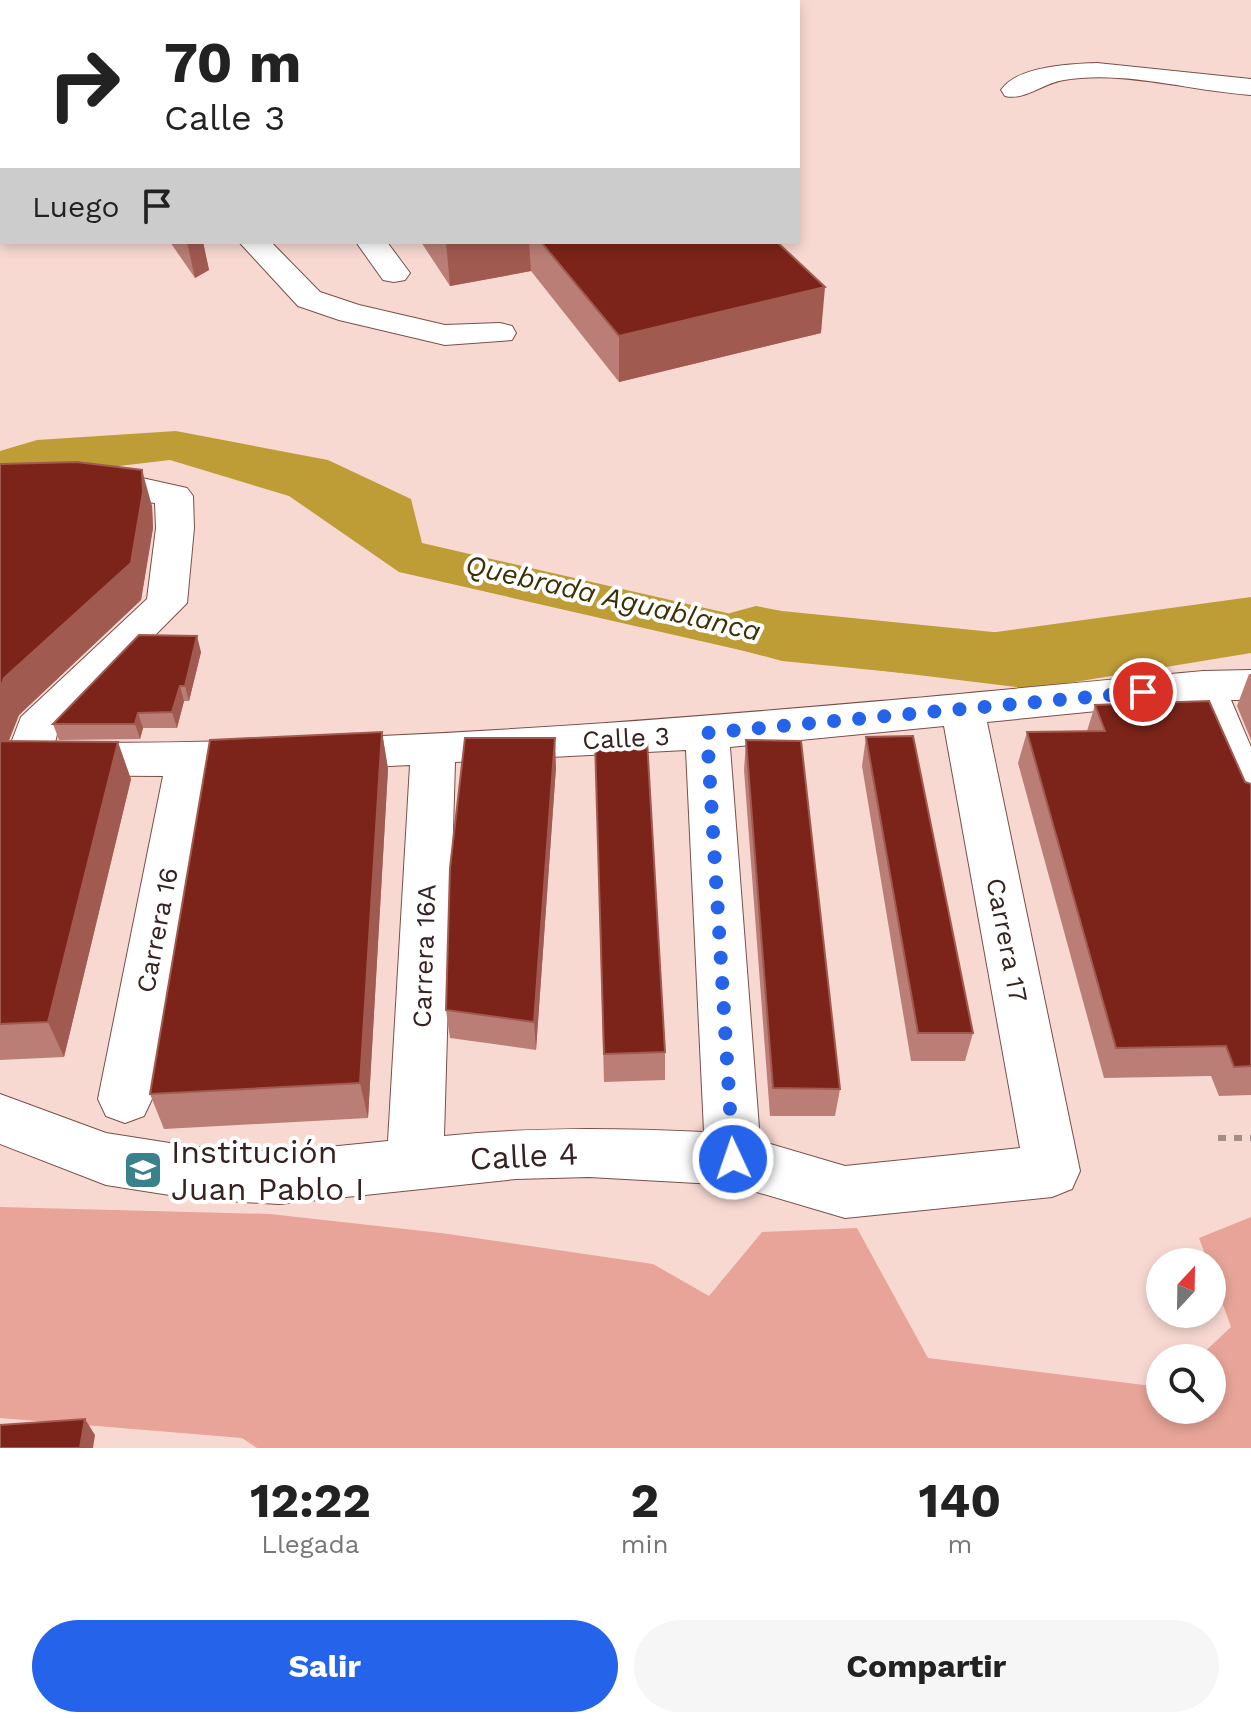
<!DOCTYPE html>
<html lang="es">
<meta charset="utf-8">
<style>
body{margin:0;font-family:"Work Sans",sans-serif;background:#f6f6f6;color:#222;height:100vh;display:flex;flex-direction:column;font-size:30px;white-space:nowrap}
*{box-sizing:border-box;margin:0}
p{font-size:26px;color:#767676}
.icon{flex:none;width:44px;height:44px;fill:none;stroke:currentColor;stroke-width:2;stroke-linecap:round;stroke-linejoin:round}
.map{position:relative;height:1448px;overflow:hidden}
.drawer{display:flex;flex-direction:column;background:#fff;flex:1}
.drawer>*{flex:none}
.hud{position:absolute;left:0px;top:0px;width:800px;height:244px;box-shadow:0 4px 12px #0003;background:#fff;color:#222;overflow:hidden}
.needle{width:52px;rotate:22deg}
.tools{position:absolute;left:1146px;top:1248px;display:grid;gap:16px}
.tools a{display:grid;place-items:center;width:80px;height:80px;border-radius:50%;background:#fff;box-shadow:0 4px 12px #0003;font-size:40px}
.pin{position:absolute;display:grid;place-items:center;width:68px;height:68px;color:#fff;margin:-34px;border:4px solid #fff;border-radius:50%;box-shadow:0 2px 8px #0007}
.me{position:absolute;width:88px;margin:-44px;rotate:357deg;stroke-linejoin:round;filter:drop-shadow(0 0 6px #0008)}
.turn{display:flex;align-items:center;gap:28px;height:168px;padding:0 32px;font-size:36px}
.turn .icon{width:104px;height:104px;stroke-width:2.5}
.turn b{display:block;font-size:56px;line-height:68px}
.then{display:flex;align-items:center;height:76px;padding:0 32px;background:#0003;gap:16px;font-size:30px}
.eta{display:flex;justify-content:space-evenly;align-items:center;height:136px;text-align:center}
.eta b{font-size:48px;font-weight:700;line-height:56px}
.button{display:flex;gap:16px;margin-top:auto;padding:16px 32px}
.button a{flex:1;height:92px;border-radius:48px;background:#2563eb;color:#fff;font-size:32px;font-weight:700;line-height:92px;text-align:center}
.button a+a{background:#f6f6f6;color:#222}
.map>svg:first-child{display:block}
.green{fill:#e8a498}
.water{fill:#be9d37}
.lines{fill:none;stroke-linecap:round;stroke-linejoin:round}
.river{fill:#be9d37;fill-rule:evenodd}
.minor-casing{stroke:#7b4f47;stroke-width:2}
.major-casing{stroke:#7b4f47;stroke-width:2}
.path{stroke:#a68c86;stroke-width:6;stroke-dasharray:8 8;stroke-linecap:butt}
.minor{fill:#fff;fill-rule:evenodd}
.major{fill:#fff;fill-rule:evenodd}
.wall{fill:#ba7e76}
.shaded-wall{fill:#a15a50}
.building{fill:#7c2419;stroke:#a15a50;stroke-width:2}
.route{stroke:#2563eb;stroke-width:14;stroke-dasharray:0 25.2}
.labels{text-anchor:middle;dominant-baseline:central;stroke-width:8;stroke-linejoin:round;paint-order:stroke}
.street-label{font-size:26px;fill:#36221f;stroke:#fff}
.water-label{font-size:28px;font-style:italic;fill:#3e3004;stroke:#fff}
.near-poi-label{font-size:32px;fill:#36221f;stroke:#fff;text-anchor:start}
.near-street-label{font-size:32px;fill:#36221f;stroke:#fff}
</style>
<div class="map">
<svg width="1251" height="1448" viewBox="0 0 1251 1448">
<rect width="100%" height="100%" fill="#f8d9d2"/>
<!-- green -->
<path class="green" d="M0,1207l270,7 171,19 212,31 56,32 53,-64 95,-4 71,130 232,29v23h52v-52h-14l33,-31 -19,-53v-12h-4l-9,-24 52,-21v231h-994l-15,-10 -242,-20z"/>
<!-- water -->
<path class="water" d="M176,431l152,29 83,39 11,44 457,105 372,-51v56l-219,36 -261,-32 -372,-85 -110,-76 -119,-36 -170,20v-29l37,-11z"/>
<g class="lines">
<!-- river -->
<path class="river" d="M756,606l26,5 211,21 26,7 11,18 -11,18 -26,7 -211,-21 -52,-14 -11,-17 11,-17z"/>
<defs>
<path id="minor" d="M1097,63l154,16v16c-61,-4 -126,-25 -187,-15 -21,3 -39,21 -59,16l-4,-6c16,-24 69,-26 96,-27z
M0,116h2v23h-2z
M239,242h32l49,50 39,13 86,20 55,-2 12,3 4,7 -4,7 -67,5 -106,-25 -41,-14z
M356,242h31l23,31 -5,7 -11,2 -11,-2z
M88,473l45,3 54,12 6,8 1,32 -7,75 -130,131 -2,9c384,2 766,-36 1148,-72l48,-1v30h-20l20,47v70l-16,-5 -7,-12 -40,-98 -201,20 93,449 -8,18 -20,8 -207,21 -112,-33 -144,-8 -73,2 -237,25 -84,-5 -89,-14 -106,-41v-50l106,39 89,14 84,5 109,-11 22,-376 -201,10 -57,324 -8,17 -19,7 -19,-7 -8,-17 65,-323 -163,-1v-32h11l10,-26 126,-118 9,-71 -1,-25 -67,-8 -88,2v-22zM944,726l76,422 -175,18 -85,-25 -30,-394zM686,750l18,382c-88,-4 -173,-5 -260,4l11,-374z"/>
<path id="major" d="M118,0h24l2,2h-24z"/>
</defs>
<!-- minor casing -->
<use href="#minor" class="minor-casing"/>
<!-- major casing -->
<use href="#major" class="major-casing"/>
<!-- path -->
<path class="path" d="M1218,1138h33"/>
<!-- minor -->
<use href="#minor" class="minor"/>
<!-- major -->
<use href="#major" class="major"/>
</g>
<!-- wall -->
<path class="wall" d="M170,242h33l6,28 -14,8z
M421,242h356l44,91 -202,49 -88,-111 -81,15z
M0,464l152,42 1,22 -12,72 -122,115 -10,25 -4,1 126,38 -67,278 -64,3z
M201,652l-12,49h-5l-7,27h-34l-3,11 -81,1 -6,-16z
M1249,674h2v66l-14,-34z
M1095,705l156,79v311l-32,1 -8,-20 -107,2 -86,-315 9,-31 60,-1z
M382,732l6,37 -20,349 -204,11 -14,-35z
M866,737l107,296 -8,28h-54l-49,-295z
M746,740l94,349 -5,27h-65l-26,-346z
M595,741l70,311v28l-61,2z
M556,767l-20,283 -86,-12 -4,-28z"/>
<!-- shaded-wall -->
<path class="shaded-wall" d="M0,61h2v34h-2z
M0,191h2v38l-2,1z
M187,242h16l6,28 -14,8z
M446,242h83l2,29 -81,15z
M825,287l-4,46 -202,49v-46z
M142,470l10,36 1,22 -12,72 -122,115 -10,25 -9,2v-53l4,-11z
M197,636l4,16 -12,49 -4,-15z
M180,686l4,15 -7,27 -5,-16z
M138,713l5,15 -3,11 -5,-15z
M382,732l6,37 -20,349 -8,-35z
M555,738l1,29 -20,283 -2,-28z
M118,742l13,37 -67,278 -16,-35z
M85,1419l10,16 -2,13h-13z"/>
<!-- building -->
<path class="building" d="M348,0h5l2,2h-22z
M0,16h2v45h-2z
M2,154v37h-2v-36z
M541,242h236l48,45 -206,49z
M77,462l65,8 1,22 -12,71 -127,115 -4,11v-225z
M139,635l58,1 -12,50h-5l-8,26 -34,1 -3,11h-82z
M1209,701l36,81 6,2v282l-17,1 -8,-21 -110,2 -89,-316 78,-1 -10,-26z
M382,732l-22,351 -210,11 60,-354z
M913,736l60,297h-55l-52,-296z
M465,738h90l-21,284 -88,-12 4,-142z
M647,740l18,312 -61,2 -9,-313z
M746,740l55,1 39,348 -67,-1z
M0,741l118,1 -70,280 -48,2z
M85,1419l-5,29h-80v-23z"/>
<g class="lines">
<!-- route -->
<path class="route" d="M733,1159l-26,-426 436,-41"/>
</g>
<!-- icons -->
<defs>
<symbol id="school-square" viewBox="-11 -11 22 22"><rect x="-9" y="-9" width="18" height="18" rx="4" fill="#3b818d" stroke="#fff"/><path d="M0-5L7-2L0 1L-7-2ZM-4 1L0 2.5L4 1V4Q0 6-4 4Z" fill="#fff"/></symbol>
</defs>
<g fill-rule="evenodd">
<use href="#school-square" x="121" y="1148" width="44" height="44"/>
</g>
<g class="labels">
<!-- street labels -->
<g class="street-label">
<text transform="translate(626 738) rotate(-3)">Calle 3</text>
<text transform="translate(157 930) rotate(-79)">Carrera 16</text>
<text transform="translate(1007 940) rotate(79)">Carrera 17</text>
<text transform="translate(424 956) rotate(-88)">Carrera 16A</text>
</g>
<!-- water labels -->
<g class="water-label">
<text transform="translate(613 598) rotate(13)">Quebrada Aguablanca</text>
</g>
<!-- near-poi labels -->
<g class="near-poi-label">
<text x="171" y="1152">Institución<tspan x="171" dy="37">Juan Pablo I</tspan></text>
</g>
<!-- near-street labels -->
<g class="near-street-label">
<text transform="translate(524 1156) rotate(-3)">Calle 4</text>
</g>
</g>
</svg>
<div class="tools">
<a><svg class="needle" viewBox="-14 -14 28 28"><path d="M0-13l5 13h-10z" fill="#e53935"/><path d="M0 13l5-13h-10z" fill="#767676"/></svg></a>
<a><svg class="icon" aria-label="search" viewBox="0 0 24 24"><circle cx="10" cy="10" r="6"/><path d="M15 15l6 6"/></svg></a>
</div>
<div class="pin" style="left:1143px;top:692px;background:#d93025"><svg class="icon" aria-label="arrive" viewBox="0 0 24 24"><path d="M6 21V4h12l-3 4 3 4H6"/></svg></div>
<svg class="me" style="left:733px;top:1159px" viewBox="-20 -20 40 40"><circle r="17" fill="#2563eb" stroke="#fff" stroke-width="3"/><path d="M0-11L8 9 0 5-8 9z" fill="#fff"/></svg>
<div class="hud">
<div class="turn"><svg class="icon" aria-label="right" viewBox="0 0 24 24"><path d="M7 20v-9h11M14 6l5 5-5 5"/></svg><div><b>70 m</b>Calle 3</div></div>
<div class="then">Luego<svg class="icon" aria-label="arrive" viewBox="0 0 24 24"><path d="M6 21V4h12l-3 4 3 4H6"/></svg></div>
</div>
</div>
<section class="drawer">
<div class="eta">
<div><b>12:22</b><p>Llegada</p></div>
<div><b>2</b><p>min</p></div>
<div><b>140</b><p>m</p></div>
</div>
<div class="button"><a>Salir</a><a>Compartir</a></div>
</section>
